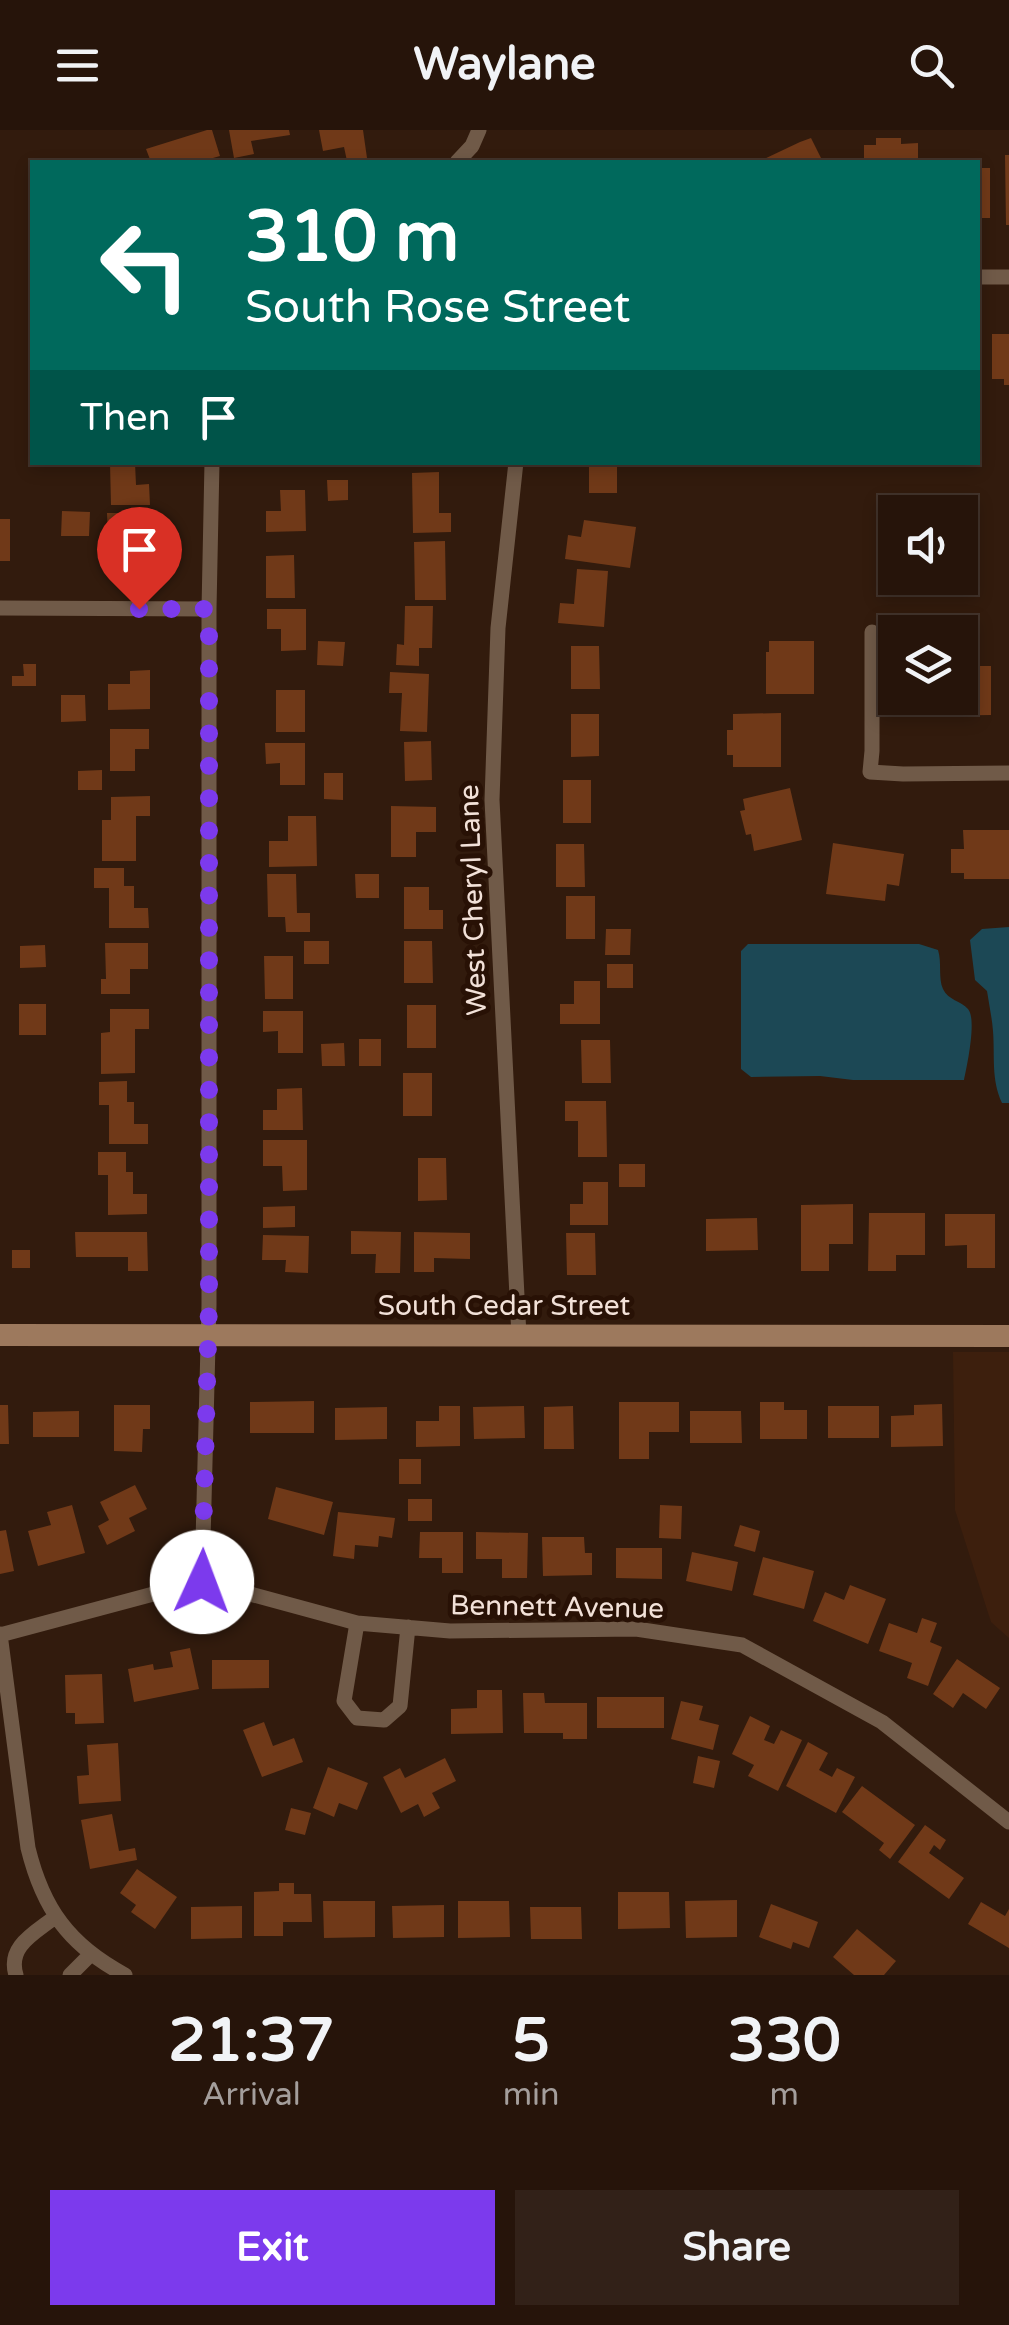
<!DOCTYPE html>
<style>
body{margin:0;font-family:"Varela Round",sans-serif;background:#322118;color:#f1f3f6;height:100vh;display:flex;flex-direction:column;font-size:38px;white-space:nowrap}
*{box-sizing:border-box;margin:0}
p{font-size:32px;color:#a49e9c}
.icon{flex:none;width:55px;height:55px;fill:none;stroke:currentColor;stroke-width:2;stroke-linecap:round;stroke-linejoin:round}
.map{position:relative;height:1845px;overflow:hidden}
.drawer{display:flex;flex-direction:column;background:#26140a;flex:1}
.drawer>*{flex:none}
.banner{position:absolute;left:30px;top:30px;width:950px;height:305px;border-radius:0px;box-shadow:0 5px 15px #0003,0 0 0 2px #42332b;background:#00695c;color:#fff;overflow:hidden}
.tools{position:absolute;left:878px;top:365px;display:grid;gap:20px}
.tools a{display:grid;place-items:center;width:100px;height:100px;border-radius:0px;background:#26140a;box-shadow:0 5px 15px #0003,0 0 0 2px #42332b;font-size:50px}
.pin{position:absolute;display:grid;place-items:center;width:85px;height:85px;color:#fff;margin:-102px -42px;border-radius:50% 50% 50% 0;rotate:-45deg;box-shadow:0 0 10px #0007}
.pin .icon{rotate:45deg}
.me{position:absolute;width:110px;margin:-55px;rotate:2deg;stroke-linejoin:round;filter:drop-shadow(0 0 8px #0008)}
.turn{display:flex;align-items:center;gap:35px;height:210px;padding:0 50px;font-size:45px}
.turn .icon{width:130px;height:130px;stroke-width:2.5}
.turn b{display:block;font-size:70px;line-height:85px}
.then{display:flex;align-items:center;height:95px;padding:0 50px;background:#0003;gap:20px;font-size:38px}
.eta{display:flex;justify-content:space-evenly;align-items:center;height:170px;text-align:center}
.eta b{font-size:60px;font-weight:700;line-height:70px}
.button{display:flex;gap:20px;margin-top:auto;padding:20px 50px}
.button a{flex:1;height:115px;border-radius:0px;background:#7c3aed;color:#fff;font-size:40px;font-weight:700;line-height:115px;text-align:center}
.button a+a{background:#322118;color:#f1f3f6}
header{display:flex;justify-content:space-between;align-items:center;height:130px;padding:0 50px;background:#26140a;font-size:45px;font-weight:700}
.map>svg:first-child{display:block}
.built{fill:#3d1f0d}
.water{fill:#1c4855}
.building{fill:#703918}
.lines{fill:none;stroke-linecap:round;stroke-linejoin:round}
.street{stroke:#705a48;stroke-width:15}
.secondary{stroke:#9d795d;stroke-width:22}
.route{stroke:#7c3aed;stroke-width:18;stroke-dasharray:0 32.4}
.labels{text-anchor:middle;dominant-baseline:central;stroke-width:10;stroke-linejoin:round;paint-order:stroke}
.street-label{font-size:28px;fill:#f2e1d8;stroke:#281105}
</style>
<header><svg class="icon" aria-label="menu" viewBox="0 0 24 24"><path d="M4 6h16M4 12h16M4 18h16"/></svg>Waylane<svg class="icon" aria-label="search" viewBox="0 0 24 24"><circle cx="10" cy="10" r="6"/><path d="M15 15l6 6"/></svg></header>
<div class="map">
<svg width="1009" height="1845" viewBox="0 0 1009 1845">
<rect width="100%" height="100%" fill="#321b0d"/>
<!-- built -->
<path class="built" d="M953,1222h56v286l-18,-16 -36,-112z"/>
<!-- water -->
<path class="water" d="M1009,797v176h-7c-11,-24 -7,-46 -9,-72 -1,-13 -4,-27 -6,-40l-12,-11 -5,-40 12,-11z
M748,814h171l19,6c4,12 0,28 5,39 5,11 18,12 25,20 9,10 -1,57 -4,71h-111l-33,-4 -69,1 -10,-8v-118z"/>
<!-- building -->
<path class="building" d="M207,0h5l8,26 -21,6h-48l-5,-13z
M229,0h60l1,5 -39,6 3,13 -20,4z
M319,0h44l4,28 -20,3 -3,-14 -21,4z
M811,8l12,24h-65l42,-20z
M876,8h25v6l17,-1v19h-54v-17h12z
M1005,25h4v70h-3z
M978,38h12v50h-12z
M992,204h17v51h-5v-6h-12z
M589,332h28v31h-28z
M110,333h25l1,22 13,-1 1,21h-39z
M439,342v41h12v19l-38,1 -1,-60z
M327,350h21v20l-20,1z
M280,360h25l1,41 -40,1v-21h15z
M62,381l28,1 -1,24h-28z
M107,383h42l1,39h-20v-14l-22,1z
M0,389h10v42h-10z
M584,390l52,7 -6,41 -65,-9 3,-24 13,2z
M445,411l1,59h-31l-1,-58z
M294,425l1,43h-29v-42z
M577,439l31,2 -4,56 -46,-4 2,-20 14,1z
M405,476h28l-1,42h-13v18l-23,-1 1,-21 7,1z
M267,479h39v41l-25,1v-22h-14z
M318,511l27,1 -2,24 -26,-1z
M769,511h45v53h-48v-42h3z
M571,516h28l1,43h-29z
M23,534h13v22h-24v-10h12z
M960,536h31v49l-58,1 -1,-18h28z
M150,540v39l-42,1v-26h22v-13z
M390,542l39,2 -2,58 -27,-1 2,-38h-13z
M276,560h29v42h-29z
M61,565h24l1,26 -25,1z
M781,583v54h-48v-12h-6v-25h6v-16z
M571,584h28v42l-28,1z
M110,599h39v20h-14v22h-25z
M431,611l1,39 -27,1 -1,-39z
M265,613h40v42h-25v-22l-14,1z
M102,640v20h-24v-19z
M324,643h19v27l-19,-1z
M563,650h28v43h-28z
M790,658l12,52 -48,11 -3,-17 -5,1 -6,-24 5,-1 -2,-11z
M150,666v20h-14v45h-34v-41h9v-23z
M391,676l45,1v25h-20v25h-25z
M288,686h28l1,50 -48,1v-26h19z
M963,700h46v49h-45v-6h-13v-24h13z
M833,713l71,11 -5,32 -12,-2 -2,17 -59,-7z
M556,714h28l1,43h-29z
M94,738h30v18h10v22h14l1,20h-40v-40h-15z
M267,744h29l1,39h13v19h-24l-1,-15h-17z
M355,744h24v24h-23z
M404,757h25v23h14v19h-39z
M566,766h29v43h-29z
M606,799h25l-1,26h-25z
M304,811h25v23h-25z
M404,811h28l1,42h-29z
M105,813h43v26h-18v25h-29v-15h5z
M45,815l1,22 -26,1v-22z
M264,826h29v43h-28z
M607,834h26v24h-26z
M574,851h26v43h-40v-20h14z
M19,874h27v31h-27z
M407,875h29v43h-29z
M110,879h39v20h-14v44l-34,1v-41l9,-1z
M263,881h40v42h-25v-22l-15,1z
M359,909h22v27h-22z
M581,910h29l1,43h-29z
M344,913l1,23h-23l-1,-22z
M403,943h29v43h-29z
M127,951v21h7v22h14v20h-39v-39h-10v-23z
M302,958l1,42h-40v-20h14v-21z
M565,971h41l1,56h-29v-36h-13z
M263,1010h44v50l-24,1 -1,-25h-19z
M98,1022h28v20h7v22h14v20l-39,1v-40h-10z
M418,1028h28l1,42 -29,1z
M619,1034h26v23h-26z
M583,1052h25v43h-38v-21h13z
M853,1074v40h-24v27h-28v-66z
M295,1076v21l-32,1v-21z
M869,1083h56v42h-29v16h-28z
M945,1084h50v54h-28v-23l-22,1z
M757,1088l1,32 -52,1v-32z
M351,1101l50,1 -1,41h-25l1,-19h-25z
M75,1102h72l1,39h-20v-14h-52z
M414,1102l56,1v26l-36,-1v14h-20z
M566,1103h29l1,42h-29z
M263,1105l46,1 -1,37 -23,-1 1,-12h-24z
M12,1120h18v18h-18z
M314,1271v32h-64v-31z
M619,1272h60v30h-30v27h-30z
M760,1272h24v8h23v29h-47z
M942,1274l1,42 -52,1v-31l23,-1v-10z
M0,1275h8l1,39h-9z
M114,1275h36v24h-7l-1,23 -28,-1z
M439,1276h21v40l-44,1v-26h23z
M524,1276l1,32 -51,1 -1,-32z
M573,1276l1,43h-30v-42z
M828,1276h51v32h-51z
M387,1277v32l-52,1v-32z
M79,1281v26h-46v-25z
M690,1281h51l1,32h-52z
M399,1329h22v25h-22z
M135,1355l12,24 -18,9 6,13 -28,14 -9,-19 11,-6 -9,-18z
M276,1357l57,15 -9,33 -56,-16z
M408,1369h24v22h-24z
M72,1375l13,48 -47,13 -10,-35 23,-6 -4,-13z
M660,1375l22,1 -1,33 -22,-1z
M338,1382l57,6 -3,20 -13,-2 -1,11 -23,-2 -1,14 -21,-3z
M740,1395l20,6 -5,21 -21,-6z
M6,1400l8,41 -14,3v-43z
M420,1402h43v41h-21v-15h-23z
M476,1402l52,1 -1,45h-25v-19h-26z
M542,1407h42l1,16h7v22l-49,1z
M616,1418h46v31l-46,-1z
M692,1422l46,10 -6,29 -46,-10z
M763,1427l51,14 -10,38 -51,-14z
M850,1455l36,14 -18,45 -55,-23 12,-29 19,8z
M922,1488l15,5 -7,19 12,5 -14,39 -21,-8 5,-15 -33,-12 10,-28 28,10z
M190,1518l9,41 -65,13 -6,-33 25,-5 1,6 19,-3 -3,-15z
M957,1529l43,29 -14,21 -23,-16 -10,15 -20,-14z
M212,1530h57v28l-57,1z
M102,1544l2,49 -29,1v-11h-9l-1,-38z
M477,1560h25l1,43 -52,1v-25l26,-1z
M523,1563h21l1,10h42v36h-24v-6h-39z
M597,1567h67v31h-67z
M681,1571l22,5 -4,14 20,5 -6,25 -42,-11z
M750,1586l20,10 -6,14 10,4 7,-14 21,10 -24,51 -30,-15 6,-11 -22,-11z
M264,1592l9,24 21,-8 9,24 -41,15 -19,-47z
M808,1612l20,11 -9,17 13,7 5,-9 18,9 -19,36 -50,-27z
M118,1613l3,58 -42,3 -2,-28 12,-1 -2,-30z
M698,1626l22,5 -6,27 -21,-5z
M445,1628l11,23 -24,12 8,15 -16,9 -6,-13 -17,9 -18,-36 17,-9 5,10z
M328,1637l40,16 -11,27 -18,-7 -5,14 -21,-9z
M862,1656l53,39 -25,34 -11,-9 5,-7 -42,-31z
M291,1678l20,5 -6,22 -20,-5z
M112,1684l7,37 16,-3 2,12 -47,9 -9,-49z
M925,1695l21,15 -6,10 -6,-5 -5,8 35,25 -15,21 -51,-37z
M137,1739l40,28 -22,32 -24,-17 5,-7 -16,-12z
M279,1753h15v11h17l1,28h-29v14h-29v-44l25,-1z
M618,1762h51l1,36 -52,1z
M737,1770v37l-51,1 -1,-37z
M323,1771h52v36l-51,1z
M458,1771h51l1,36 -52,1z
M981,1772l24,14 4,-7v39l-41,-24z
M771,1774l47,18 -9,26 -16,-6 -2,7 -32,-12z
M444,1775v32l-51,1 -1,-32z
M242,1776v32l-51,1v-32z
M530,1777h51l1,32h-51z
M857,1799l39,32 -12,14h-30l-21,-18z"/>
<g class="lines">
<!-- street -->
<path class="street" d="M457,32l15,-16 7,-16
M978,147h31
M516,332l-18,166 -6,172 27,536
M0,478l209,1
M872,502v119l-2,21 33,2 106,-1
M202,1451l7,-276v-696l3,-147
M357,1493l-13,78 13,17 27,2 16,-14 8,-79
M0,1504l28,214c15,61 41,97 97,127
M0,1505l202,-54 155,42 93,8 186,-2 106,16 140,77 127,100
M16,1845c-9,-29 19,-42 39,-58
M70,1845l21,-21"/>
<!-- secondary -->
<path class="secondary" d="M0,1205l1009,1"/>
</g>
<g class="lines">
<!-- route -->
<path class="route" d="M139,479h70v695l-7,278"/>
</g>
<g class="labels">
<!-- street labels -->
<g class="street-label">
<text transform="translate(473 770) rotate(-92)">West Cheryl Lane</text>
<text x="504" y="1176">South Cedar Street</text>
<text transform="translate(557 1477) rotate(1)">Bennett Avenue</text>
</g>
</g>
</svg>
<div class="tools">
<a><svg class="icon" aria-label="sound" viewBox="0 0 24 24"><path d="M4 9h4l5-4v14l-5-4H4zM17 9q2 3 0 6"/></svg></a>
<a><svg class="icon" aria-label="layers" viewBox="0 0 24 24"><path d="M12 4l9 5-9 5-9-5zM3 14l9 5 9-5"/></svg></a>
</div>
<div class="pin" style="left:139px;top:479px;background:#d93025"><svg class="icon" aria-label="arrive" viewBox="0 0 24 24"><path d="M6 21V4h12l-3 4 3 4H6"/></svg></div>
<svg class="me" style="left:202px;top:1452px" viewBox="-20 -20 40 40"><circle r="19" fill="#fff"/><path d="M0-13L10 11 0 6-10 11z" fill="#7c3aed"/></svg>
<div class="banner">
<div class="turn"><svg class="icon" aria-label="left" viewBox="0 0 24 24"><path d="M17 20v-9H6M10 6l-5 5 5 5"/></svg><div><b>310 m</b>South Rose Street</div></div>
<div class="then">Then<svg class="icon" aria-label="arrive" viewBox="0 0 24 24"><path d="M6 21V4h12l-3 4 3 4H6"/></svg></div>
</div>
</div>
<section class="drawer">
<div class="eta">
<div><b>21:37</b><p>Arrival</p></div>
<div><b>5</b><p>min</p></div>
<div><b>330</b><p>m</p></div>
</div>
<div class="button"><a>Exit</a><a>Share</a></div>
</section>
